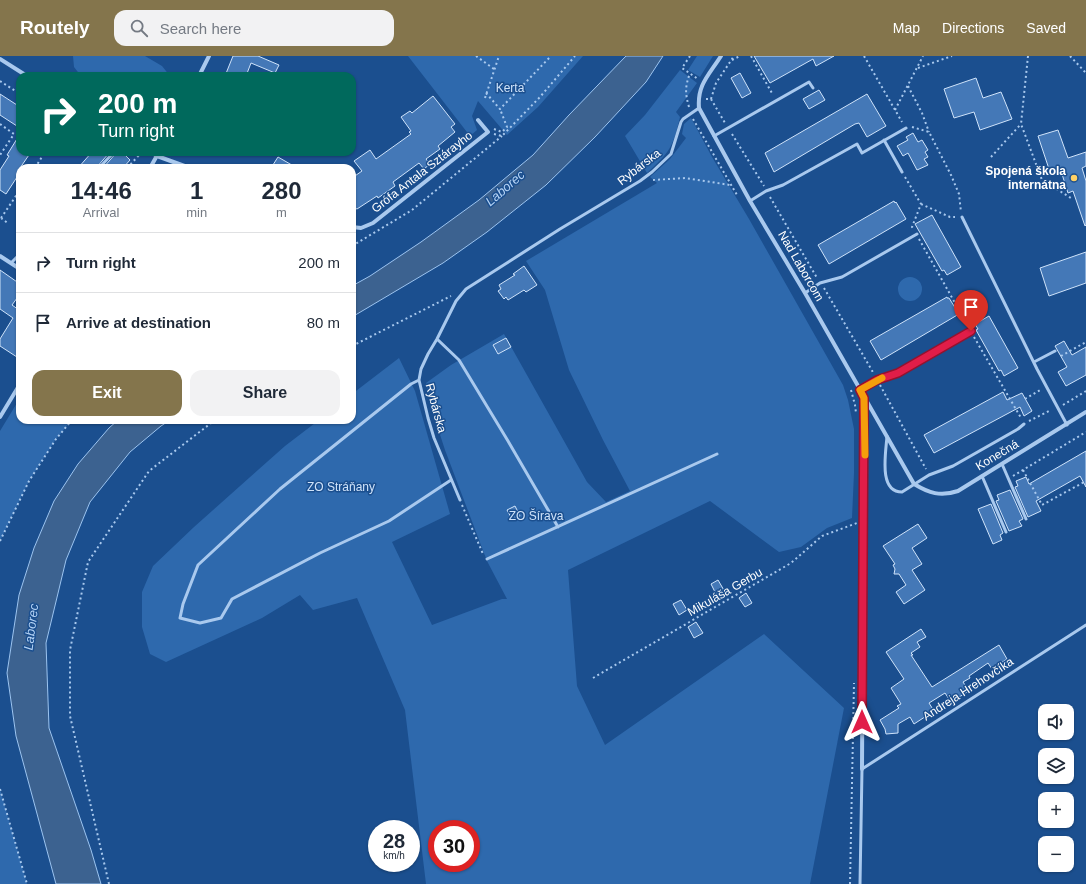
<!DOCTYPE html>
<meta charset="utf-8">
<style>
body{margin:0;font-family:Helvetica,sans-serif;background:#f2f2f3;color:#1f2937;height:100vh;display:flex;flex-direction:column;font-size:15px;white-space:nowrap}
*{box-sizing:border-box;margin:0}
p{font-size:13px;color:#747a83}
.icon{flex:none;width:22px;height:22px;fill:none;stroke:currentColor;stroke-width:2;stroke-linecap:round;stroke-linejoin:round}
.map{position:relative;flex:1;overflow:hidden}
.sheet{position:absolute;left:16px;top:108px;width:340px;height:260px;display:flex;flex-direction:column;background:#fff;border-radius:12px;box-shadow:0 1px 3px #0004}
.sheet>*{flex:none}
.guide{position:absolute;left:16px;top:16px;width:340px;height:84px;border-radius:12px;box-shadow:0 1px 3px #0004;background:#00695c;color:#fff;overflow:hidden}
.tools{position:absolute;left:1038px;top:648px;display:grid;gap:8px}
.tools a{display:grid;place-items:center;width:36px;height:36px;border-radius:8px;background:#fff;box-shadow:0 1px 3px #0004;font-size:20px}
.speed{position:absolute;left:368px;top:764px;display:flex;gap:8px;font-size:20px;font-weight:700;text-align:center}
.speed>*{display:grid;place-content:center;width:52px;height:52px;border-radius:50%;background:#fff;box-shadow:0 1px 3px #0004;line-height:1}
.speed small{font-size:10px;font-weight:400}
.speed .limit{border:6px solid #d22;background:#fff;color:#111}
.pin{position:absolute;display:grid;place-items:center;width:34px;height:34px;color:#fff;margin:-41px -17px;border-radius:50% 50% 50% 0;rotate:-45deg;box-shadow:0 0 4px #0007}
.pin .icon{rotate:45deg}
.me{position:absolute;width:44px;margin:-22px;rotate:0deg;stroke-linejoin:round;filter:drop-shadow(0 0 3px #0008)}
.turn{display:flex;align-items:center;gap:14px;height:84px;padding:0 16px;font-size:18px}
.turn .icon{width:52px;height:52px;stroke-width:2.5}
.turn b{display:block;font-size:28px;line-height:34px}
.eta{display:flex;justify-content:space-evenly;align-items:center;height:68px;text-align:center}
.eta b{font-size:24px;font-weight:800;line-height:28px}
.primary-button{display:flex;gap:8px;margin-top:auto;padding:8px 16px}
.primary-button a{flex:1;height:46px;border-radius:12px;background:#84754c;color:#fff;font-size:16px;font-weight:800;line-height:46px;text-align:center}
.primary-button a+a{background:#f2f2f3;color:#1f2937}
ul{padding:0;list-style:none}
li{display:flex;align-items:center;gap:12px;height:60px;padding:0 16px;border-top:1px solid #e0e1e3}
li div{flex:1}
li b{display:block;font-size:15px}
li em{font-style:normal}
header{display:flex;align-items:center;gap:24px;box-sizing:border-box;height:56px;padding:0 20px;background:#84754c;color:#fff}
header strong{font-size:19px}
nav{display:flex;gap:22px;margin-inline-start:auto;font-size:14px}
.search{width:280px;height:36px;background:#f2f2f3;display:flex;align-items:center;gap:10px;box-sizing:border-box;padding:0 14px;border-radius:12px;color:#747a83;font-size:15px}
.map>svg:first-child{display:block}
.green{fill:#2e69ad;fill-rule:evenodd}
.water{fill:#3c6290;stroke:#9cc4f0}
.building{fill:#4478b7;stroke:#cfe3fa}
.lines{fill:none;stroke-linecap:round;stroke-linejoin:round}
.path{stroke:#a9c9ee;stroke-width:2;stroke-dasharray:2 3;stroke-linecap:butt}
.service{stroke:#a9c9ee;stroke-width:3}
.minor{stroke:#a9c9ee;stroke-width:4}
.route-casing{stroke:#92132f;stroke-width:10}
.route{stroke:#e11d48;stroke-width:7}
.slow{stroke:#f59e0b;stroke-width:7}
.poi-dot{fill:#ffd166;stroke:#1b4f8f;stroke-width:1.5}
.labels{text-anchor:middle;dominant-baseline:central;stroke-width:3;stroke-linejoin:round;paint-order:stroke}
.park-label{font-size:12px;fill:#cfe3fa;stroke:#1b4f8f}
.street-label{font-size:12px;fill:#fff;stroke:#1b4f8f}
.poi-label{font-size:12px;font-weight:bold;fill:#fff;stroke:#1b4f8f;text-anchor:end}
.water-label{font-size:13px;font-style:italic;fill:#b5d3f5;stroke:#1b4f8f}
</style>
<header>
<strong>Routely</strong>
<div class="search"><svg class="icon" aria-label="search" viewBox="0 0 24 24"><circle cx="10" cy="10" r="6"/><path d="M15 15l6 6"/></svg>Search here</div>
<nav><a>Map</a><a>Directions</a><a>Saved</a></nav>
</header>
<div class="map">
<svg width="1086" height="828" viewBox="0 0 1086 828">
<rect width="100%" height="100%" fill="#1b4f8f"/>
<!-- green -->
<path class="green" d="M73,0h72l17,10 8,10h-89l-7,-9z
M408,0h175l-45,51 -31,28 -29,-34 -6,15 5,14 -7,6z
M697,0h16l-13,21 -12,-7z
M680,14l17,13 -21,29 4,5c-7,30 -10,35 -33,56l-22,-37 20,-21z
M691,62l21,39 37,62 94,166 5,15 6,29v44l-2,45 -25,10 -26,19 -22,5 -69,-51 -142,69 9,116 28,59 159,-111 80,74 -34,176h-384l-21,-174 -48,-112 -44,12 -13,-15 -38,23 -96,44 -16,-8 -8,-27v-35l11,-26 41,-39 91,-81 34,-26h33v-26l47,-36 16,33 35,123 -58,28 40,83 70,-26h5l-20,-38 -42,-111 -14,-43 -5,-24 25,-18 53,-31 83,148 19,20 24,-11 -27,-51 -34,-70 -24,-80 -19,-29 131,-78 -7,-6 20,-18 16,-21 -4,-4 2,-10zM437,773h34v34h-34z
M898 233a12 12 0 1 1 24 0a12 12 0 1 1-24 0Z
M20,342v22h52l-16,19 -27,42 -29,60v-110z
M0,733l27,95h-27z"/>
<!-- water -->
<path class="water" d="M626,0h37l-17,26 -51,55 -49,48 -59,47 -44,31 -91,54v-31l18,-10 51,-34 58,-42 54,-45 36,-40z
M118,364h52l-9,6 -31,26 -40,50 -24,58 -20,83 3,85 42,122 10,34h-45l-40,-148 -9,-63 12,-78 15,-47 20,-47 24,-37 31,-36z"/>
<!-- building -->
<path class="building" d="M233,0h25l21,9 -4,8 -24,-10 -5,13h-21z
M754,0h80l-18,10 -3,-7 -43,24z
M740,17l11,20 -9,5 -11,-20z
M976,22l7,20 18,-6 11,27 -32,11 -6,-18 -20,6 -10,-29z
M819,34l6,10 -16,9 -6,-10z
M0,38l17,11 -1,1 4,3v19l-20,-13z
M867,38l19,32 -19,11 -8,-14 -4,1 -81,48 -9,-19z
M433,40l22,28 -4,3 4,5 -17,14 2,3 -14,10 4,5 -6,5 -5,-6 -26,19 2,4 -17,12 -1,-2 -20,13 -5,-2v-29l10,-7 -8,-10 16,-11 6,9 35,-25 -2,-2 2,-1 -10,-14 9,-6 2,2z
M1058,74l10,28 18,-6v14l-4,2 4,13v44l-1,1 -12,-35 -5,2 -7,-22 -10,4 -13,-39z
M913,77l5,9 4,-2 6,10 -3,2 3,5 -4,2 4,6 -11,5 -9,-17 -5,3 -6,-10 11,-6 -2,-3z
M20,78v18h11l-11,16 -2,5 1,1 -13,20 -6,-4v-20l9,-14 -2,-1z
M92,96h18l-14,16h-18z
M117,96h5l8,8 -7,8h-20z
M278,101l19,11h-26z
M894,145l1,2 1,-1 10,17 -77,45 -11,-19z
M932,159l29,52 -14,8 -3,-5 -2,1 -27,-47z
M1086,196v31l-37,13 -9,-28z
M524,210l13,19 -11,7 -2,-2 -16,10 -2,-3 -2,2 -6,-8 3,-2 -2,-4 16,-10 -2,-1z
M0,214l20,14v10l-8,11 7,5 1,-3v52l-20,-13v-7l13,-21 -13,-9z
M947,241v1h2l10,16 -78,46 -11,-19z
M989,260l29,52 -14,8 -3,-6 -2,1 -23,-41 2,-1 -3,-5z
M506,282l5,9 -13,7 -5,-9z
M1064,285l8,14 14,-8v28l-20,11 -8,-14 9,-5 -12,-21z
M1003,336l4,8 15,-7 10,18 -8,5 -4,-9 -86,46 -10,-18z
M1086,395v36l-6,-11 -44,25 5,10 -13,6 -13,-30 3,-1 -2,-5 10,-4 3,7z
M1010,434l13,29 -4,2 3,5 -13,5 -13,-30 3,-1 -2,-5z
M991,448l12,29 -3,2 2,5 -9,4 -15,-35z
M515,450l5,10 -8,3 -5,-9z
M918,468l9,14 -15,10 10,16 -10,6 13,20 -21,14 -8,-12 10,-7 -7,-11h-5l1,-5 -2,-4 2,-1 -12,-18z
M718,524l7,12 -8,4 -6,-12z
M746,537l6,10 -7,4 -6,-9z
M681,544l6,10 -8,5 -6,-11z
M696,566l7,11 -9,5 -6,-11z
M921,573l5,8 -9,5 3,5 -9,6 2,2h-2l21,32 67,-42 8,14 -15,10 -4,-6 -19,13 1,2 -7,4 6,9 -18,11 -6,-9 -16,10 5,8 -20,13 -4,-7 -12,7v9l-12,1 -1,-5 -5,-9 19,-12 -2,-2 4,-2 -10,-16 13,-9 -18,-27z"/>
<g class="lines">
<!-- path -->
<path class="path" d="M476,0l18,13
M690,0l-8,12 16,11
M751,0l22,39
M864,0l38,66
M1028,0l-7,68 21,56 29,18
M1070,0l16,17
M732,4l8,-4
M918,12l34,-12
M34,17l4,3
M0,25l20,13
M908,30l14,27 7,19
M486,37l14,16 51,-53
M485,42l14,-42
M706,43h5l14,24
M711,43l5,-16 18,-27
M689,51c-4,-14 -4,-20 1,-34
M895,54l28,-54
M693,63l44,76
M0,68l14,10 -14,21
M912,71l17,5 22,43 8,19 2,18
M494,73l8,3 5,-5 -7,-18
M494,78l8,2 38,-39 35,-41
M732,78l32,52
M991,101l30,-33
M35,112l10,-16
M127,112l15,-16
M905,121l16,27 -9,23 1,1
M653,124l32,-2 45,7
M770,141l47,81
M921,148l29,13h5
M1,162l19,-28
M1,162l8,6
M919,183l49,87
M352,190l60,-36 90,-74
M824,232l50,86
M974,281l47,81
M352,290l99,-50
M1061,300l25,-14
M880,329l46,84
M851,334l4,15 1,8
M1025,343l17,-10
M1063,349l23,-14
M1029,365l22,-11
M1023,414l19,35 44,-24
M1013,420l73,-44
M462,449l21,49
M0,485l29,-60 27,-42 16,-19
M593,622l198,-115 31,-27 35,-13
M0,733l27,95
M109,828l-39,-168v-66l18,-88 61,-91 66,-51
M850,828l4,-201"/>
<!-- service -->
<path class="service" d="M714,80l95,-54 4,6
M884,84l18,32
M99,112l15,-16
M750,145l16,-10 17,-6 74,-41 5,9 44,-25
M962,161l75,152 30,56
M11,207l9,-9
M805,237l15,-10 22,-6 75,-43
M437,283l22,21 49,81 50,86
M1034,306l21,-11
M419,324l-8,4 -131,105 -82,76 -15,39 -3,14 20,5 21,-5 11,-19 88,-46 69,-32 62,-41
M860,334l17,-10 21,-7 73,-42
M887,380c-1,16 -9,56 15,56l27,-17 24,-9 65,-37 6,-5
M1002,408l24,55
M982,420l24,56
M460,444l-26,-62 -6,-20 -9,-38 2,-11 7,-15 9,-15 19,-38 10,-12 94,-60 80,-48 12,-9 19,-18 10,-32 2,-3 16,-11
M487,503l230,-105
M860,828l2,-115 224,-144"/>
<!-- minor -->
<path class="minor" d="M721,0c-12,19 -24,29 -22,52l51,93 55,92 109,191c15,9 26,13 44,7l128,-79
M0,3l27,17
M199,20l10,-20
M151,96l6,4 33,12
M150,112l9,-16
M352,171l9,1 12,-5 115,-91 -10,-12
M0,200l20,13
M0,361l20,-33
M862,713l2,-371"/>
</g>
<g class="lines">
<defs>
<path id="route" d="M862,666l2,-324 -4,-8 17,-10 21,-7 73,-42"/>
</defs>
<!-- route casing -->
<use href="#route" class="route-casing"/>
<!-- route -->
<use href="#route" class="route"/>
<!-- slow -->
<path class="slow" d="M865,399l-1,-57 -4,-8 22,-12"/>
</g>
<!-- markers -->
<circle class="poi-dot" cx="1074" cy="122" r="4"/>
<g class="labels">
<!-- park labels -->
<g class="park-label">
<text x="510" y="32">Kerta</text>
<text x="341" y="431">ZO Stráňany</text>
<text x="536" y="460">ZO Šírava</text>
</g>
<!-- street labels -->
<g class="street-label">
<text transform="translate(639 111) rotate(-38)">Rybárska</text>
<text transform="translate(422 116) rotate(-38)">Grófa Antala Sztárayho</text>
<text transform="translate(801 210) rotate(60)">Nad Laborcom</text>
<text transform="translate(436 352) rotate(75)">Rybárska</text>
<text transform="translate(997 399) rotate(-31)">Konečná</text>
<text transform="translate(725 536) rotate(-30)">Mikuláša Gerbu</text>
<text transform="translate(968 633) rotate(-33)">Andreja Hrehovčíka</text>
</g>
<!-- poi labels -->
<g class="poi-label">
<text x="1066" y="115">Spojená škola<tspan x="1066" dy="14">internátna</tspan></text>
</g>
<!-- water labels -->
<g class="water-label">
<text transform="translate(505 132) rotate(-41)">Laborec</text>
<text transform="translate(31 571) rotate(-83)">Laborec</text>
</g>
</g>
</svg>
<div class="tools">
<a><svg class="icon" aria-label="sound" viewBox="0 0 24 24"><path d="M4 9h4l5-4v14l-5-4H4zM17 9q2 3 0 6"/></svg></a>
<a><svg class="icon" aria-label="layers" viewBox="0 0 24 24"><path d="M12 4l9 5-9 5-9-5zM3 14l9 5 9-5"/></svg></a>
<a>+</a>
<a>−</a>
</div>
<div class="speed"><div>28<small>km/h</small></div><div class="limit">30</div></div>
<div class="pin" style="left:971px;top:275px;background:#d93025"><svg class="icon" aria-label="arrive" viewBox="0 0 24 24"><path d="M6 21V4h12l-3 4 3 4H6"/></svg></div>
<svg class="me" style="left:862px;top:666px" viewBox="-20 -20 40 40"><path d="M0-17L14 15 0 8-14 15z" fill="#e11d48" stroke="#fff" stroke-width="4"/></svg>
<div class="guide">
<div class="turn"><svg class="icon" aria-label="right" viewBox="0 0 24 24"><path d="M7 20v-9h11M14 6l5 5-5 5"/></svg><div><b>200 m</b>Turn right</div></div>
</div>
<section class="sheet">
<div class="eta">
<div><b>14:46</b><p>Arrival</p></div>
<div><b>1</b><p>min</p></div>
<div><b>280</b><p>m</p></div>
</div>
<ul>
<li><svg class="icon" aria-label="right" viewBox="0 0 24 24"><path d="M7 20v-9h11M14 6l5 5-5 5"/></svg><div><b>Turn right</b></div><em>200 m</em></li>
<li><svg class="icon" aria-label="arrive" viewBox="0 0 24 24"><path d="M6 21V4h12l-3 4 3 4H6"/></svg><div><b>Arrive at destination</b></div><em>80 m</em></li>
</ul>
<div class="primary-button"><a>Exit</a><a>Share</a></div>
</section>
</div>
